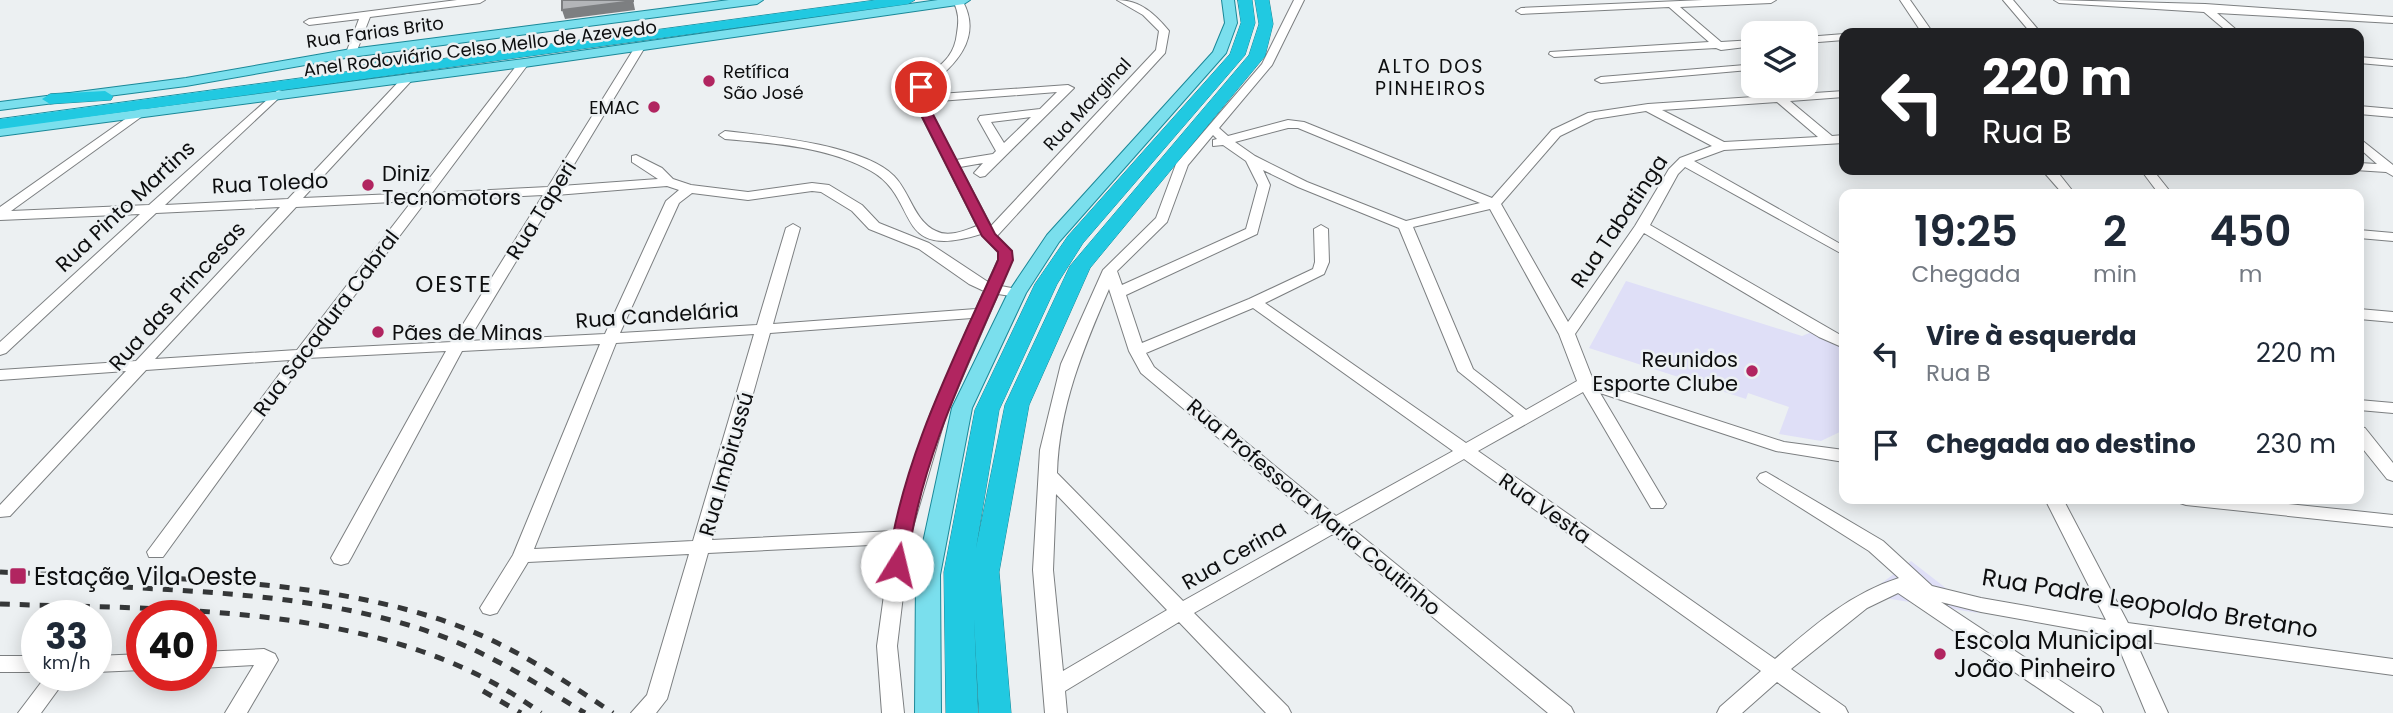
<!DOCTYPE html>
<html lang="pt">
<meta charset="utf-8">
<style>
body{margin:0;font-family:Poppins,sans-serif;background:#f2f2f3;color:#1f2937;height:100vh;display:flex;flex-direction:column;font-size:26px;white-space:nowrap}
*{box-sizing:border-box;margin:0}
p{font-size:23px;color:#747a83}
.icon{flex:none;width:38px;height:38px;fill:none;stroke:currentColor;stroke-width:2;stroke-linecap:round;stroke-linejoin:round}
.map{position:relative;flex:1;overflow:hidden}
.panel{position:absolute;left:1839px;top:189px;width:525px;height:315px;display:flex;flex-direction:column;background:#fff;border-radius:14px;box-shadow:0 4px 18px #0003}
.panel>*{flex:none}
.banner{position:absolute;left:1839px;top:28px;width:525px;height:147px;border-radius:14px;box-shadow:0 4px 18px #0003;background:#202124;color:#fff;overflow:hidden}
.tools{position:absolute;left:1741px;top:21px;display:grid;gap:14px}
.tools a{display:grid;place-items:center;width:77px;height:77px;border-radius:14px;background:#fff;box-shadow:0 4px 18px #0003;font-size:35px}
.speed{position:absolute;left:21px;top:600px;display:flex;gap:14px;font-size:35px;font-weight:700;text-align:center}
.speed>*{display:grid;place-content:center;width:91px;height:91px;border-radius:50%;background:#fff;box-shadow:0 4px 18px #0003;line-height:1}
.speed small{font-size:18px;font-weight:400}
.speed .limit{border:10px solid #d22;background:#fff;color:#111}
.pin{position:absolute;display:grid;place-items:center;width:60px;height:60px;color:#fff;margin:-30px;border:4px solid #fff;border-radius:50%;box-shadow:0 2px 7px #0007}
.me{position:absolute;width:77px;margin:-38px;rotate:9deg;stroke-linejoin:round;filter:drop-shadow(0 0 5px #0008)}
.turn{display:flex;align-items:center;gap:24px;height:147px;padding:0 28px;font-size:32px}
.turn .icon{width:91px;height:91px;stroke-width:2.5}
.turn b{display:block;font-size:49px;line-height:60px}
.eta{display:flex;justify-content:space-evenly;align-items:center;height:119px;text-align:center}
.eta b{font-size:42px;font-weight:600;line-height:49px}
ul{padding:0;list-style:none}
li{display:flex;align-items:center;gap:21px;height:91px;padding:0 28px}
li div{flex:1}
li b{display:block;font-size:26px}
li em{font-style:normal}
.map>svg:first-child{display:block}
.green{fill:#dfdff7}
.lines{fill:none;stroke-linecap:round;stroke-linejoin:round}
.minor-casing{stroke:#7c7f81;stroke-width:2}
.major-casing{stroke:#1a8898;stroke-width:2}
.highway-casing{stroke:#1a8898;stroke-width:1}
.minor{fill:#fff;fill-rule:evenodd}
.major{fill:#7adfed;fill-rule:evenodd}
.highway{fill:#21c9e1;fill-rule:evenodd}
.rail{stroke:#353738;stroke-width:5;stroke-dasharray:10 10;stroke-linecap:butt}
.shaded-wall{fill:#7d7f81}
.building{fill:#b3b5b8;stroke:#7d7f81;stroke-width:2}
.route{fill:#b12560;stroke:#73183e;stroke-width:2}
.poi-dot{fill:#b12560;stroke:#ecf0f2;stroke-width:2.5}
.labels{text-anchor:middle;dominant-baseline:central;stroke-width:5;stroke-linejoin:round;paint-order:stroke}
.far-street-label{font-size:18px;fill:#0d0e0f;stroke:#ecf0f2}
.far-poi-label{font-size:18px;fill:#0d0e0f;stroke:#ecf0f2;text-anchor:start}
.far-neighbourhood-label{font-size:19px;letter-spacing:2px;fill:#0d0e0f;stroke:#ecf0f2}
.poi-label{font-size:21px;fill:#0d0e0f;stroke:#ecf0f2;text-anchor:start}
.street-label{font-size:21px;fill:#0d0e0f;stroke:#ecf0f2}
.neighbourhood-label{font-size:23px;letter-spacing:2px;fill:#0d0e0f;stroke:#ecf0f2}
.near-poi-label{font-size:24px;fill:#0d0e0f;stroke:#ecf0f2;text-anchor:start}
.near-street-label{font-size:24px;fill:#0d0e0f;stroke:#ecf0f2}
</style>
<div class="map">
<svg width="2393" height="713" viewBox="0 0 2393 713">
<rect width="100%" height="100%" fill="#ecf0f2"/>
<!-- green -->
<path class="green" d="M1626,281l176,55 10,-4 32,17v81l-23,11 -42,-7 10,-27 -41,-14 -2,6 -157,-51z
M1911,561l67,52 -112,-18z"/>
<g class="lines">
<defs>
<path id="minor" d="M457,0h28l-5,3 -110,14 -14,36 -5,3 -5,-3 13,-34 -50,6 -5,-3 5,-3z
M962,0c22,38 -8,67 -36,88l-1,7 143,-10 6,3 -89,88 -5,1 -6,-4 9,-10 -23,4 31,59 165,-176 3,-19 -16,-16 -26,-15c23,0 38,14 52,31l-4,22 -168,183 15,15v9l-11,26 21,4 2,3 -7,4 -19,-3 -52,121 -36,122 -13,109 7,67h-22l-5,-67 14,-102 -183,9 -41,146 -11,14h-25l16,-18 42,-141 -161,8 -31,51 -7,2 -7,-2 -3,-5 33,-53 87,-211 -138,7 -111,207 -3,5 -7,2 -7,-2 -3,-5 115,-207 -139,7 -144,199h-14l-2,-5 143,-192 -144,10 -136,146 -10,1v-12l126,-134 -126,9v-10l136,-9 144,-154 -124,6 -150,140 -6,2v-13l140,-128 -140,6v-13l138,-97 4,-2 6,4 -137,99 138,-6 129,-115 4,1v4l-117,110 123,-6 117,-124 4,-1 6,3 -2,2 -110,119 115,-5 102,-132 4,-1 5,3 -97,130 116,-6 87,-140 5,-3 5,3 -84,139 97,-7 -26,-17v-6l4,-1 26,13 11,11 18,6 57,7 64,-9 17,2 33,20 17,18 50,20 59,39 10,-22v-8l-17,-18c-89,28 -60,-35 -110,-63 -42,-24 -99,-28 -146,-32l-6,-4 6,-4c44,5 138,14 169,45 16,16 20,45 42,55 13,7 29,-1 41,-5l-64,-127c5,-30 40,-27 44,-66 2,-12 2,-21 -4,-32zM1057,92l-17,17 -60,7 -2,3 18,32 -3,3 -37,6 -30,-58zM1031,117l-27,26 -13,-21zM667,186l12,4 -13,11 -61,133 -137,7 88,-146zM812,191l9,1 31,19 17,18 50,20 50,35 15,7 -8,18 -203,15 27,-96 -7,-4 -7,4 -29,97 -137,8 59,-130 13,-10 56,7zM543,195l-91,147 -138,7 112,-148zM412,201l-115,149 -142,9 141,-152zM972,318l-42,97 -36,116 -182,9 58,-207zM754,334l-61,207 -159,8 82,-206z
M1294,0h10l-32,65 -53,63 9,8 60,-16 16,2 188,76 60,-68 36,-17 60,-9 196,-13v6l-54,4 42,35 12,-1v8l-120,7 -30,11 150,85v9l-159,-88 -7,7 -28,51 194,112v11l-25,-11 -175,-104 -69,101 18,46 191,62 60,8v12l-68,-11 -176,-58 66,111 -3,4h-12l-68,-116 -105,59 297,208c38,-33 76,-66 124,-81l-30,-27 -109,-69 -3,-4 3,-4 6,-2 117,69 49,45 49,12 125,22 -61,-121h18l65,124 265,36v16l-258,-35 33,73h-22l-32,-77 -133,-24 -40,-10 159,105 3,6h-28l-177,-120 -31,15 -76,61 54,38 3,6h-27l-44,-31 -35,31h-25l3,-6 41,-36 -297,-212 -116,66 223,182 3,6h-26l-215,-179 -139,79 94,94 3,6h-25l-87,-91 -114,69 2,22h-22l-12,-143 7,-120 21,-86 42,-94 53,-52 20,-54 86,-100zM1777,102l41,35 -94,5 -62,-32zM1646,111l66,35 -32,12 -11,11 -34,57 -67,96 -67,-118 59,-68 35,-17zM1288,128h10l182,75 -74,18 -99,-39 -52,-26 -20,-14zM1213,135l4,4 -4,1v6l10,-1 23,16 12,24 -12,44 -124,56 -5,-14 50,-49 21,-57zM1263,170l35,17 101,41 59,143 56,45 -48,27 -201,-140 59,-29 5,-12 -1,-33 -7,-4 -7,4 1,33 -2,7 -64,30 -107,44 -16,-48 131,-61 13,-49zM1490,209l69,125 18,47 -51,29 -53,-41 -60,-142zM1109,289l20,62 12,22 180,151 -138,77 -126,-128c2,-66 26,-124 52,-184zM1253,308l200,143 -117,65 -182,-149 -8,-14zM1056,494l111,116 -104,61 -10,-101z
M1703,0h73l-5,3 -91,4 41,35 33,-2v6l-33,4 -5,-2 -162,9 -5,-3 1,-2 159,-10 -40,-35 -148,7 -5,-3 5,-3z
M1900,0h10l21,30h13l5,3h-50l5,-3h16z
M2003,0h10l28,33h-10z
M2054,0l151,4 188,13v6l-176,-10 23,20h-11l-25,-21 -145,-9z
M1844,34v6l-38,3v-6z
M2359,57l34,3v6l-34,-3z
M1745,65l4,1v4l-148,13 -6,-3 6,-3z
M2359,106l34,3v8l-34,-3z
M2359,138l34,27v11l-7,-4 -31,-2h4v-7l18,1 -18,-16z
M2042,170h14l19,24h-12z
M2141,170h12l19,24h-13z
M2359,230l34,3v8l-34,-3z
M2359,309l34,3v10l-34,-3z
M2359,400l34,3v10l-34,-3z
M2359,427l6,1 28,35v18l-6,-2 -28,-35z
M2177,499h65l151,16v12l-207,-22 -6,-2z
M264,649l11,5 3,6 -31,53h-22l29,-48 -53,3v-16z
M142,654v16l-46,2v-16z
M0,656h37v16h-37z
M46,676h22l-27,37h-23z"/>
<path id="major" d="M729,0h34l-6,4 -406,53 -165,29 -186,24v-8l186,-24 165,-29z
M938,0h32l-6,4 -440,63 -524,69v-8l524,-69z
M1222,0h12l3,23 -11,30 -167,189 -33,51 -54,115 -32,167 1,138h-26l1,-138 36,-167 56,-115 39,-58 166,-183 12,-29z
M412,53l5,1v6l-52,11 -7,-4z"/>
<path id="highway" d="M876,0h39l-7,4 -908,125v-10z
M1238,0h14l3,23 -10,32 -162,188 -26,41 -58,126 -23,138 29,-143 65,-139 179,-211 10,-31 -4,-24h14l4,24 -8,32 -175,212 -61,137 -30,167 12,141h-32l-5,-95 4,95h-32l-2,-141 31,-162 60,-126 33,-48 162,-182 11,-31z
M105,91l8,5 -2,4 -61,4 -8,-5 8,-5z"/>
</defs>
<!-- minor casing -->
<use href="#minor" class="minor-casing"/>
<!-- major casing -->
<use href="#major" class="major-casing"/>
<!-- highway casing -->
<use href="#highway" class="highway-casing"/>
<!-- minor -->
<use href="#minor" class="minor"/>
<!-- major -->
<use href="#major" class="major"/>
<!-- highway -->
<use href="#highway" class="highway"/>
<!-- rail -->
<path class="rail" d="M0,572c147,7 322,2 461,55 55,21 104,54 152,86
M123,587c109,6 223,12 326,52 48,19 92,47 136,74
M0,604c178,6 390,-2 541,109
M483,691l38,22"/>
</g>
<!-- shaded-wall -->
<path class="shaded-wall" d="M633,0l2,10 -70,9 -3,-9z"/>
<!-- building -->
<path class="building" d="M562,0h71v1l-71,9z"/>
<!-- route -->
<path class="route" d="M921,84l6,3 -2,12 70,135 17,17 1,9c-42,98 -93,198 -106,305l-10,7 -9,-7c14,-107 67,-208 110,-305v-8l-16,-16 -69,-137 2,-12z"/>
<!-- markers -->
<g class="poi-dot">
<circle cx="709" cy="81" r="7"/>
<circle cx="654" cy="107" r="7"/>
<circle cx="368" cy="185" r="7"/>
<circle cx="378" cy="332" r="7"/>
<circle cx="1752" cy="371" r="7"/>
<rect x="9" y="567" width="18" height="18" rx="3.5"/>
<circle cx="1940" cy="654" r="7"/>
</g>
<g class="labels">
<!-- far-street labels -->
<g class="far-street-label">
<text transform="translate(375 32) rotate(-8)">Rua Farias Brito</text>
<text transform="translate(480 48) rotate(-7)">Anel Rodoviário Celso Mello de Azevedo</text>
<text transform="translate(1087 104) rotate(-47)">Rua Marginal</text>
</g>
<!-- far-poi labels -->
<g class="far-poi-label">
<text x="723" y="71">Retífica<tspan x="723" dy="21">São José</tspan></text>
<text x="640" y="107" text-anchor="end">EMAC</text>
</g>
<!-- far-neighbourhood labels -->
<g class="far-neighbourhood-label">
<text x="1431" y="66">ALTO DOS<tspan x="1431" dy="22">PINHEIROS</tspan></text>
</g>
<!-- poi labels -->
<g class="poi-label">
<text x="382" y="173">Diniz<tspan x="382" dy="24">Tecnomotors</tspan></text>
<text x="392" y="332">Pães de Minas</text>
<text x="1738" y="359" text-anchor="end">Reunidos<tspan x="1738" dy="24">Esporte Clube</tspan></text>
</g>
<!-- street labels -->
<g class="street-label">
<text transform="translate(270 183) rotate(-3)">Rua Toledo</text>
<text transform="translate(125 206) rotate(-43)">Rua Pinto Martins</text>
<text transform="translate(541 210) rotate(-58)">Rua Taperi</text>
<text transform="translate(1619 221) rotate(-56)">Rua Tabatinga</text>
<text transform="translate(177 296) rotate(-48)">Rua das Princesas</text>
<text transform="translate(657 315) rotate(-4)">Rua Candelária</text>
<text transform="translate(326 323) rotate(-53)">Rua Sacadura Cabral</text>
<text transform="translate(726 464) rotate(-74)">Rua Imbirussú</text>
<text transform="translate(1314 507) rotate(40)">Rua Professora Maria Coutinho</text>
<text transform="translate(1545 508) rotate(35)">Rua Vesta</text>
<text transform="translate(1234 555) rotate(-30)">Rua Cerina</text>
</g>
<!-- neighbourhood labels -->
<g class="neighbourhood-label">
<text x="454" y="284">OESTE</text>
</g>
<!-- near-poi labels -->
<g class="near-poi-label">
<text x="34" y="576">Estação Vila Oeste</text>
<text x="1954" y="640">Escola Municipal<tspan x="1954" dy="28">João Pinheiro</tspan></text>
</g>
<!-- near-street labels -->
<g class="near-street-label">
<text transform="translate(2150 603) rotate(9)">Rua Padre Leopoldo Bretano</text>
</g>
</g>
</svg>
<div class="tools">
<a><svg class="icon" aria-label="layers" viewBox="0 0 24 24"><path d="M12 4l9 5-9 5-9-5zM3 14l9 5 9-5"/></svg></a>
</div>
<div class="speed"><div>33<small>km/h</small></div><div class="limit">40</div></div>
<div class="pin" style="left:921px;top:87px;background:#d93025"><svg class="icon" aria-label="arrive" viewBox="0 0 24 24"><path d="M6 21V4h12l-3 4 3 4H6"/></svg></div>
<svg class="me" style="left:897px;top:565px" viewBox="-20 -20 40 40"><circle r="19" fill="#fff"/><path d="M0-13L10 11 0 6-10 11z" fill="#b12560"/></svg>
<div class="banner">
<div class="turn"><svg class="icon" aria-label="left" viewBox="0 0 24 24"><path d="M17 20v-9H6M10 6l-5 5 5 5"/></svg><div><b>220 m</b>Rua B</div></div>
</div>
<section class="panel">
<div class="eta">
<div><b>19:25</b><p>Chegada</p></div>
<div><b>2</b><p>min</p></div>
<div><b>450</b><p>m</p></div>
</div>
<ul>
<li><svg class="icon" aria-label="left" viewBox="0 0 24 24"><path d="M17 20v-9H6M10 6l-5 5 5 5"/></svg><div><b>Vire à esquerda</b><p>Rua B</p></div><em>220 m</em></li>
<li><svg class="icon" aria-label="arrive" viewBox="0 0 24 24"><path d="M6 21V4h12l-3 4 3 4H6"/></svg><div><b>Chegada ao destino</b></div><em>230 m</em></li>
</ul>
</section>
</div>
